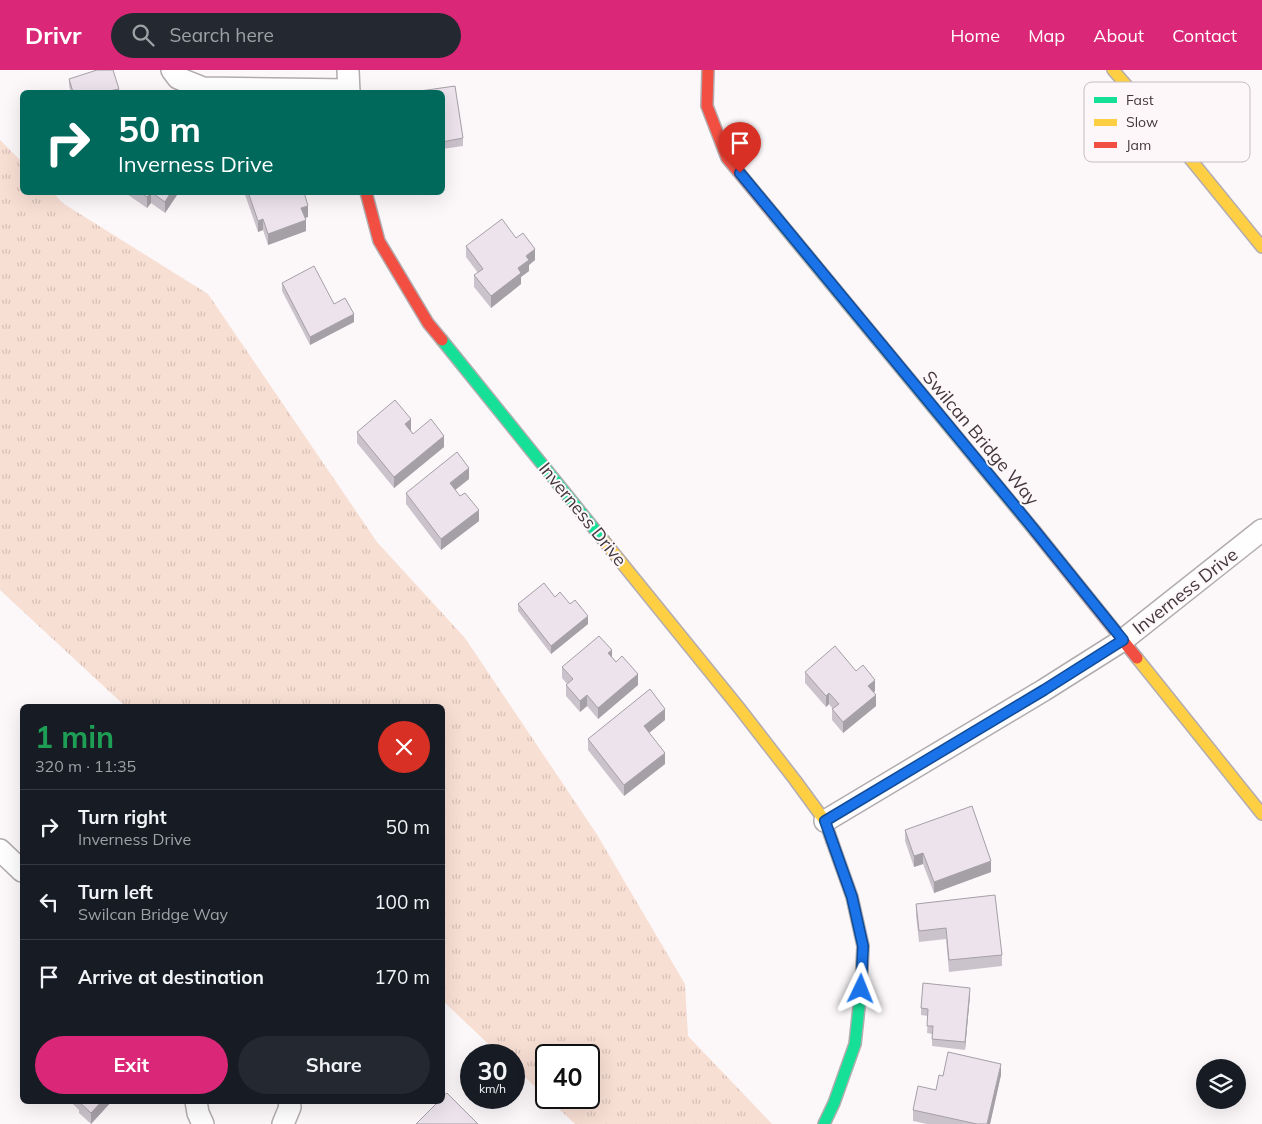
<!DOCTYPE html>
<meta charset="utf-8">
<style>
body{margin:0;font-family:Mulish,sans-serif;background:#242831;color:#f1f3f6;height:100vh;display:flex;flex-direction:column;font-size:19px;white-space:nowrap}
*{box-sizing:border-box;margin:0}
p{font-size:16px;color:#9ea1a6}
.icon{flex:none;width:28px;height:28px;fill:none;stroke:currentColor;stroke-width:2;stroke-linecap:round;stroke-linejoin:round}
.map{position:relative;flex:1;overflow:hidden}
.details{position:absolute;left:20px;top:634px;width:425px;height:400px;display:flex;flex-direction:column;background:#171b24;border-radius:8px;box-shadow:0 5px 20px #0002}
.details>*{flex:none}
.top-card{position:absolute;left:20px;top:20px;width:425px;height:105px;border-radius:8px;box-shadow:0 5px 20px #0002;background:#00695c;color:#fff;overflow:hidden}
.controls{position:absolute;left:1196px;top:989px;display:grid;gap:10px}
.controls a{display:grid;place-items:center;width:50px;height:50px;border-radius:50%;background:#171b24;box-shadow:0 5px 20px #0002;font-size:25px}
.speed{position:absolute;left:460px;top:974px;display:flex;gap:10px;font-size:25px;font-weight:700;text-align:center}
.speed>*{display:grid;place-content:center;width:65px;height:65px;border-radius:50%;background:#171b24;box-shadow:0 5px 20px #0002;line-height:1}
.speed small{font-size:12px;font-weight:400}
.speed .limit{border:2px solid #111;border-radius:8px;background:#fff;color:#111}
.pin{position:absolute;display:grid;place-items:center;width:42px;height:42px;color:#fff;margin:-51px -21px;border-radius:50% 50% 50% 0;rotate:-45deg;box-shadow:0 0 5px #0007}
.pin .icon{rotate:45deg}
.me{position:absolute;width:55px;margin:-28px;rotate:2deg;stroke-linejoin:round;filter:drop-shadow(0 0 4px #0008)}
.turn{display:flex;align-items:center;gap:18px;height:105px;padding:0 15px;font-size:22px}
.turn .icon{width:65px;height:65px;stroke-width:2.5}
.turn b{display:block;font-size:35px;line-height:42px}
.round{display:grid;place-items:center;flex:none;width:52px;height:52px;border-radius:26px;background:#242831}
.head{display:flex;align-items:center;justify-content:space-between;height:85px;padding:0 15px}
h1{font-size:30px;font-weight:700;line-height:38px;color:#1e9e55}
.action{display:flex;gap:10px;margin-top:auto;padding:10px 15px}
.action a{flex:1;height:58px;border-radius:30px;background:#db2777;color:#fff;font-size:20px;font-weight:700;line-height:58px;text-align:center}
.action a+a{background:#242831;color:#f1f3f6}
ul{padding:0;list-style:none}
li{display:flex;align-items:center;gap:15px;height:75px;padding:0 15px;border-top:1px solid #363941}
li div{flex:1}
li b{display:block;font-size:19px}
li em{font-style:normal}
header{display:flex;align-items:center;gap:30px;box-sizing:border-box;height:70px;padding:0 25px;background:#db2777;color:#fff}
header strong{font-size:24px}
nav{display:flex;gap:28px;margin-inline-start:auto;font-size:18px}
.search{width:350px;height:45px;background:#242831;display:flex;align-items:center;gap:12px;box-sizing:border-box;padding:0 18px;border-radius:28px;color:#9ea1a6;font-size:19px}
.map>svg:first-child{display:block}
.grass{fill:url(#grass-tufts);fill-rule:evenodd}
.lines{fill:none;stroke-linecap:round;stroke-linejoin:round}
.street-casing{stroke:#b2acaf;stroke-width:24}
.fast-casing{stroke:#b2acaf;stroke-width:14}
.slow-casing{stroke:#b2acaf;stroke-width:14}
.jam-casing{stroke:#b2acaf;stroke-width:14}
.street{stroke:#fffefe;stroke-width:21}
.fast{stroke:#16e098;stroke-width:11}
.slow{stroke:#ffcf43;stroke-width:11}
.jam{stroke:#f24e42;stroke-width:11}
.wall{fill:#cbc3cc}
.shaded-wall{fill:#a59fa6}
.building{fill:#ece3ed;stroke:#a59fa6}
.route-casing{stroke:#114b97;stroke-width:12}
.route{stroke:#1a73e8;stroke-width:9}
.labels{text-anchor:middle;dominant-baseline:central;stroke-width:4;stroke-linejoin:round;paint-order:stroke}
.street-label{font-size:18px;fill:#41373c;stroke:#fdf7fa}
.key{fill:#fdf7fa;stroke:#c5bdc1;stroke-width:1}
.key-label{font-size:14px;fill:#41373c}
</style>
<header>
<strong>Drivr</strong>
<div class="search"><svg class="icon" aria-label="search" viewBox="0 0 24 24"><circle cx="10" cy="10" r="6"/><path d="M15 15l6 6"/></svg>Search here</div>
<nav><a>Home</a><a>Map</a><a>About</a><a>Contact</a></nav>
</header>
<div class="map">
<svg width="1262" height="1054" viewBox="0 0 1262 1054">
<defs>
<pattern id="grass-tufts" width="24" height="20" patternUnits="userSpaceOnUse" patternTransform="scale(1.25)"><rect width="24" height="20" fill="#f8dfd4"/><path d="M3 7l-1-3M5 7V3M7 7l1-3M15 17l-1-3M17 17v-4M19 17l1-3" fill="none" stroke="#d6c0b7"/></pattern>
</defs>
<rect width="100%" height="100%" fill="#fcf8fa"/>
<!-- grass -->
<path class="grass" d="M0,70l22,22v30l31,1 11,11 144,90 169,248 88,96 131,195 89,151 3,52 84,88h-197l-61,-57v-12h-14l-57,-54 -1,-295h-317l-125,-116zM546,985h43v43h-43z"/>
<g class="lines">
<defs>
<path id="street" d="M172,0l6,8 25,10 146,2
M348,0l1,22
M825,751l219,-131 79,-50 139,-110
M0,780l22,21
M196,1031l2,12 5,11
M283,1054l7,-17 -1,-6"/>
<path id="fast" d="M775,146l260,315
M442,270l162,201
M824,1054l10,-21 21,-59 6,-55 2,-43 -11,-49 -20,-56"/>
<path id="slow" d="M1113,0l70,80 79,97
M604,471l136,168 55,71 30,41 7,20
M1137,588l125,156"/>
<path id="jam" d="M708,0l-1,36 20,52 48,58
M366,122l13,49 49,82 14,17
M1035,461l102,127"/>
</defs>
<!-- street casing -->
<use href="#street" class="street-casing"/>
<!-- fast casing -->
<use href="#fast" class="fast-casing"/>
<!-- slow casing -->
<use href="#slow" class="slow-casing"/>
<!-- jam casing -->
<use href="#jam" class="jam-casing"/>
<!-- street -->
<use href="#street" class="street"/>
<!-- fast -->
<use href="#fast" class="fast"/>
<!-- slow -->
<use href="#slow" class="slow"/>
<!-- jam -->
<use href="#jam" class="jam"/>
</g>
<!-- wall -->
<path class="wall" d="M69,9l50,13h-48l-2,-6z
M442,22l21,46v8l-21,3z
M124,122h55l-14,21 -14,-10 -4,5z
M244,122h60l4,25 -3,1 1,13 -38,14 -5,-15 -5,2z
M516,168l19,22 -6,5v6l-8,6v7l-30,24 -17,-21v-12l4,-2 -12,-16v-11z
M282,213l52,21 20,18 -44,23 -28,-54z
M411,360l2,4 31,13 -50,41 -37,-45v-11z
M469,409l-14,11 24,31 -38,29 -35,-46v-11z
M555,527l15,7 18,20 -37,30 -33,-43v-7z
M612,587l26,28 -40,34 -11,-13 -7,6 -14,-16v-11l1,-1 -5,-6v-11z
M856,601l19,20 -1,1 2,14 -33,27 -11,-13v-11h1l-4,-5 -3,3 -21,-24v-11z
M665,650l-16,13 16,31 -41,32 -36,-46v-11z
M905,760l86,42 -57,21 -11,-29 -9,3 -9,-26z
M916,834l86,51v11l-53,6 -3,-33 -27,3 -3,-27z
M970,925l-5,55 -33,-4v-12l-5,-1 1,-17 -7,-1v-7z
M1001,1005l-11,49h-63l-14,-3v-11l23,-20 7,-14z
M63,1031h49l-21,23 -12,-11v-3l-9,-9 -3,3z"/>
<!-- shaded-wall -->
<path class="shaded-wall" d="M119,19v3h-10v-1z
M151,122v11l-4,5v-11z
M171,122h8l-14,21v-11z
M308,136v11l-7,2v-11z
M263,149v11l-5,2v-11z
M306,150v11l-38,14v-11z
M535,179v11l-6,5v6l-8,6v7l-30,24v-12l27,-28 8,-12z
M354,244v8l-44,23v-8z
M411,349v11l-6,5v-11z
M444,366v11l-50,41v-11z
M469,398v11l-19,15v-11z
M479,440v11l-38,29v-11z
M588,546v8l-37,30v-8z
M612,580v11l-4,-8z
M638,604v11l-40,34v-11z
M875,610v11l-7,6v-11z
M829,623v11l-3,3v-11z
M587,625v11l-7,6v-11z
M876,625v11l-33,27v-11z
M665,639v11l-21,17v-11z
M665,683v11l-41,32v-11z
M923,783v11l-9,3v-11z
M991,791v11l-57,21v-11z
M970,918v7l-5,55v-8z
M1001,994v11l-11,49h-3z
M102,1031h10l-21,23v-11z"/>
<!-- building -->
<path class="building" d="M97,0h16l6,19 -10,2v1h-36l-4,-13z
M455,16l8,52 -21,4v-50h-29z
M140,122h11l-4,5z
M151,122h20l-6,10z
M248,122h56l4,14 -7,2 5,12 -38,14 -5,-15 -5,2z
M502,149l14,19 7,-5 12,16 -9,7 3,4 -11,8 3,5 -30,23 -17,-21 9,-6 -17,-23z
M314,196l20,38 11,-6 9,16 -44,23 -28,-54z
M395,330l16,19 -6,5 8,10 18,-15 13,17 -50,41 -37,-45z
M457,382l12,16 -19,15 10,13 5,-3 14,17 -38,29 -35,-46z
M544,513l11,14 5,-5 10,12 5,-4 13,16 -37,30 -33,-42z
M599,566l13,14 -4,3 8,9 6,-6 16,18 -40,34 -11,-13 -7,6 -14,-16 7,-6 -11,-12z
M835,576l21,25 7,-6 12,15 -7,6 8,9 -33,27 -11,-13 7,-5 -10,-11 -3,3 -21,-24z
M650,619l15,20 -21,17 21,27 -41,32 -36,-46z
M972,736l19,55 -57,21 -11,-29 -9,3 -9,-26z
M995,825l7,60 -53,5 -3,-32 -27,3 -3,-27z
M923,913l47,5 -5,54 -33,-3 1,-13h-6l1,-17 -7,-1z
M948,982l53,12 -14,60h-10l-64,-14 5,-24 18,4 3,-15 4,1z
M447,1023l31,31h-62l23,-23h3v-4z
M80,1031h22l-11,12 -12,-11z"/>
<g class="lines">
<defs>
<path id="route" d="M740,103l288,349 95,118 -79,50 -219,131 27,76 11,49 -2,43"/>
</defs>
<!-- route casing -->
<use href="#route" class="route-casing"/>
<!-- route -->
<use href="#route" class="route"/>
</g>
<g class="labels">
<!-- street labels -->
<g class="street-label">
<text transform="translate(981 368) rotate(50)">Swilcan Bridge Way</text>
<text transform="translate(583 444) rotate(51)">Inverness Drive</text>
<text transform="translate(1185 521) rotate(-38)">Inverness Drive</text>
</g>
</g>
<!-- legend -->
<rect x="1084" y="12" width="166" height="80" rx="8" class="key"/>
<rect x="1094" y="27" width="23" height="6" fill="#16e098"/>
<rect x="1094" y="49" width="23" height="7" fill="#ffcf43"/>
<rect x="1094" y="72" width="23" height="6" fill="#f24e42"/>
<g class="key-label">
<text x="1126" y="35">Fast</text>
<text x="1126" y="57">Slow</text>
<text x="1126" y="80">Jam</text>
</g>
</svg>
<div class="controls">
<a><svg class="icon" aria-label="layers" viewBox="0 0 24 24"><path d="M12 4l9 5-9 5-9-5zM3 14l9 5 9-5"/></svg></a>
</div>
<div class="speed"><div>30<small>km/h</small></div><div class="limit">40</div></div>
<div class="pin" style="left:740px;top:103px;background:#d93025"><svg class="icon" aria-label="arrive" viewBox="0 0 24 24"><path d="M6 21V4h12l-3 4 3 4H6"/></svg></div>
<svg class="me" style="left:861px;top:919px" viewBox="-20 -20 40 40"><path d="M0-17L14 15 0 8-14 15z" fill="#1a73e8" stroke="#fff" stroke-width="4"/></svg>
<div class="top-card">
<div class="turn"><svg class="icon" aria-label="right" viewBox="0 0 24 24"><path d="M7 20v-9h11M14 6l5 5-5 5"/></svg><div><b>50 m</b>Inverness Drive</div></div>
</div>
<section class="details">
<div class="head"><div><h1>1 min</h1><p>320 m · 11:35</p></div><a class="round" style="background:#d93025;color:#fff"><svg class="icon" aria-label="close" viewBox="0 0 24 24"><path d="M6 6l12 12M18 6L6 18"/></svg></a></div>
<ul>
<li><svg class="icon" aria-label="right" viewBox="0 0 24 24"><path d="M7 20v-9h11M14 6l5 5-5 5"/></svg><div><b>Turn right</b><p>Inverness Drive</p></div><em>50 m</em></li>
<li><svg class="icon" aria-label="left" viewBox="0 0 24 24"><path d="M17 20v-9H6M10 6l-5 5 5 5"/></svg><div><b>Turn left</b><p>Swilcan Bridge Way</p></div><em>100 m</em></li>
<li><svg class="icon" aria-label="arrive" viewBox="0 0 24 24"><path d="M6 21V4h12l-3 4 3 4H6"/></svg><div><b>Arrive at destination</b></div><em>170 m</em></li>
</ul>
<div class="action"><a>Exit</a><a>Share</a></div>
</section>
</div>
